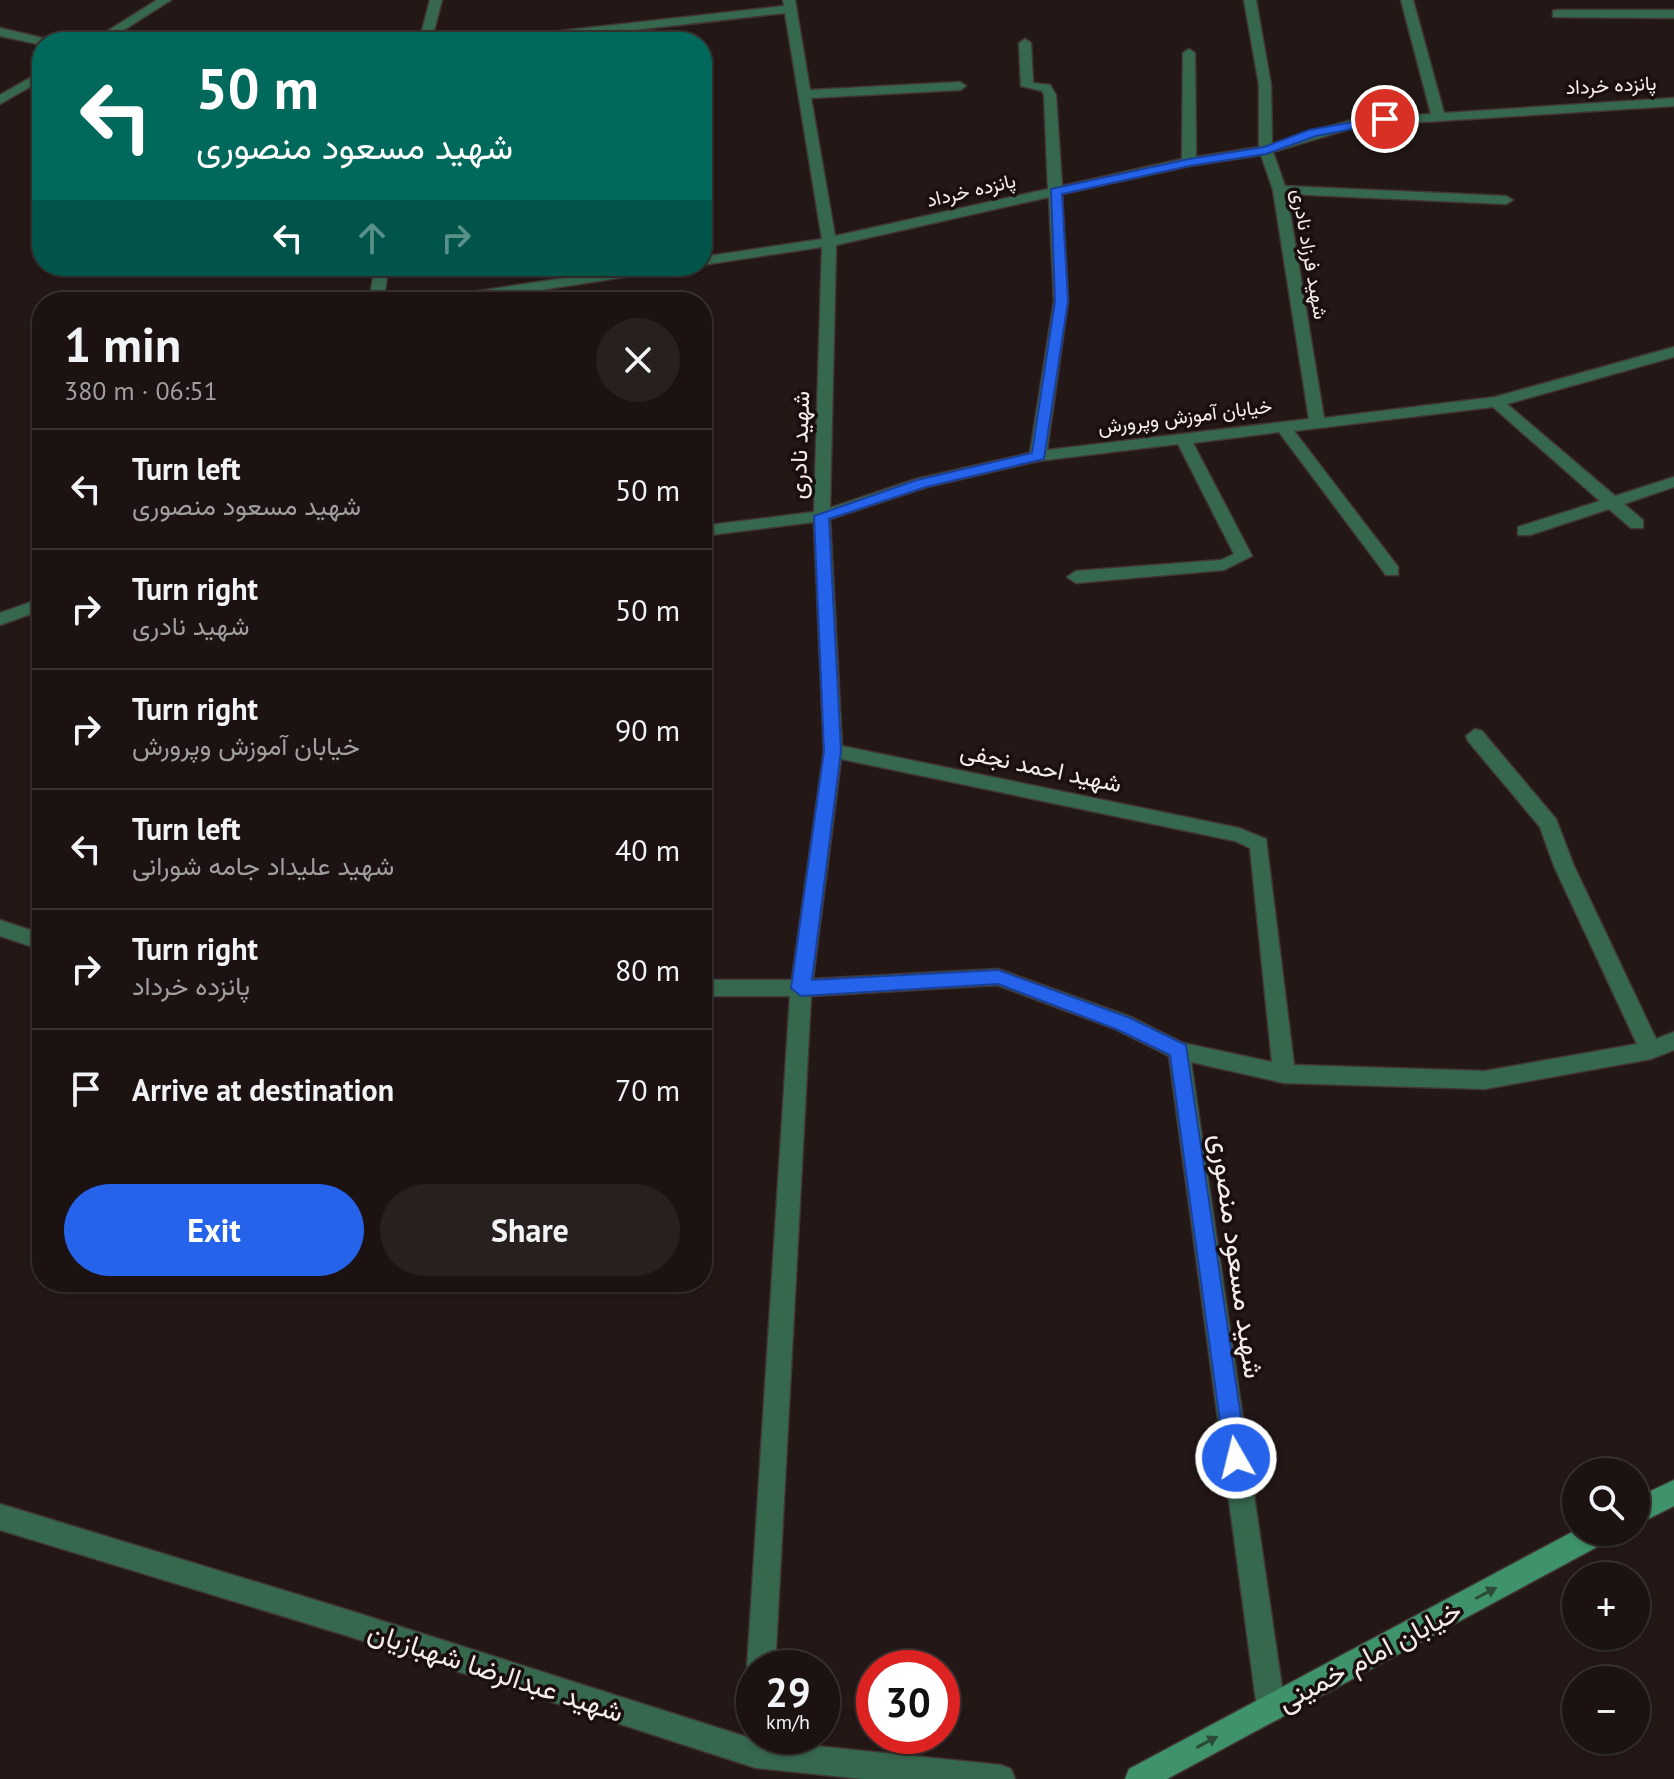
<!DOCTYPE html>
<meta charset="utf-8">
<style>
body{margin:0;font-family:"PT Sans",Vazirmatn,sans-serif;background:#28201f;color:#f1f3f6;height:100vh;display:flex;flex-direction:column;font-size:30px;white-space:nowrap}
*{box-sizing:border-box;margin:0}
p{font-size:26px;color:#a09e9f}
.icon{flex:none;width:44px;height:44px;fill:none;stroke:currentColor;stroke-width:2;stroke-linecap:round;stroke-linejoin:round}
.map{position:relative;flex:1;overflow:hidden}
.panel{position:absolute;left:32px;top:292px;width:680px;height:1000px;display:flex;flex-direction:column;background:#1b1211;border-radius:32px;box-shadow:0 2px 6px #0004,0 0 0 2px #393231}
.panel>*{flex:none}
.hud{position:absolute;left:32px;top:32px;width:680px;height:244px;border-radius:32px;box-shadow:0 2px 6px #0004,0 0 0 2px #393231;background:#00695c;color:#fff;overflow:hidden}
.tools{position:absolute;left:1562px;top:1458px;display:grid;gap:16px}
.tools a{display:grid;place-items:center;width:88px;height:88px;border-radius:50%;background:#1b1211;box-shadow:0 2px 6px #0004,0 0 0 2px #393231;font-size:40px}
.speed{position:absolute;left:736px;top:1650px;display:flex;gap:16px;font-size:40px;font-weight:700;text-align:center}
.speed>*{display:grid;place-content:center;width:104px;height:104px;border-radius:50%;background:#1b1211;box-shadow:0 2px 6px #0004,0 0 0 2px #393231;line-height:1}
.speed small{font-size:20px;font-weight:400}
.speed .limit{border:12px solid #d22;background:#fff;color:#111}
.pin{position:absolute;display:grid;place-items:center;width:68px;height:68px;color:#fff;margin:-34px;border:4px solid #fff;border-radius:50%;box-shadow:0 2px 8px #0007}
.me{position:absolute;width:88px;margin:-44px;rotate:352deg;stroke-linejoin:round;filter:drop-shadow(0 0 6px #0008)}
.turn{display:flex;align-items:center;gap:28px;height:168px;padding:0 32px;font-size:36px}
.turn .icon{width:104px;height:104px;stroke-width:2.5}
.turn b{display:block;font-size:56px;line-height:68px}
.lanes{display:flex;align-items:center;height:76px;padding:0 32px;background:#0003;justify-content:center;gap:40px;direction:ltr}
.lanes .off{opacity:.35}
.round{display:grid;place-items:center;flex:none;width:84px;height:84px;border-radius:42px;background:#28201f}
.headline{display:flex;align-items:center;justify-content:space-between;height:136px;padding:0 32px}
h1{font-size:48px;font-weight:800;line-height:60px}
.cta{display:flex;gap:16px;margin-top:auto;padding:16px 32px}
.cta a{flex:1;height:92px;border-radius:48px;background:#2563eb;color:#fff;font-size:32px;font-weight:800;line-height:92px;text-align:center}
.cta a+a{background:#28201f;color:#f1f3f6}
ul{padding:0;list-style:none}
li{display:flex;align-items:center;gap:24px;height:120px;padding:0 32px;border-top:2px solid #393231}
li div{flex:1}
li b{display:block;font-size:30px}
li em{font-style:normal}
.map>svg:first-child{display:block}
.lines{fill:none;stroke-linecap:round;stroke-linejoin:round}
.minor-casing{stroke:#413635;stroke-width:3}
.secondary-casing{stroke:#413635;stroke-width:3}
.minor{fill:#36684e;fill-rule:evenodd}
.secondary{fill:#3f936a;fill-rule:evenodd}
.oneway{fill:#2b4a37}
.route{fill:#2563eb;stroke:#184099;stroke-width:2}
.labels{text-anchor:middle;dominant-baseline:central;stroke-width:7;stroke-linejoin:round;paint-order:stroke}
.far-street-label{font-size:20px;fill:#f4ecea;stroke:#1a0f0e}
.street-label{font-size:24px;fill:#f4ecea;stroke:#1a0f0e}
.near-street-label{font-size:28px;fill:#f4ecea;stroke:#1a0f0e}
</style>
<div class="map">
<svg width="1674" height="1779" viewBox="0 0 1674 1779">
<rect width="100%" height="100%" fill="#241817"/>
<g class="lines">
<defs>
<path id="minor" d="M157,0h14l-66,42h-15z
M430,0h12l-11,42h-12z
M783,0h12l15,90 150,-8 6,4 -6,4 -149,8 24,138 213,-47 -4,-94 -2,-4 -21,-5 -2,-43 6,-4 6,4 2,40 17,2 6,10 6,91 120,-27 1,-106 6,-4 6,4 1,104 63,-10v-62l-15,-85h12l15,85 1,59 86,-26 73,-4 -30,-114h12l31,113 230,-15v8l-315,20 -86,26 12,34 221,10 7,4 -7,4 -219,-10 37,224 171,-21 179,-50v10l-167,47 108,92 59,-19v10l-50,17 19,16v8h-12l-22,-19 -79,26h-12v-8l82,-26 -107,-94 -199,24 104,136v8h-12l-107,-143 -86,11 59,113 -28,14 -148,13 -9,-6 9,-6 145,-11 13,-6 -56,-110 -140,17 -111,26 -97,32 12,227 397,82 27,11 28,226 191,6 152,-27 -83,-178 -14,-39 -72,-86 -2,-5 9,-7 7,2 74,88 18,47 82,173 18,-7v18l-23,9 -166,30 -201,-6 -93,-21 94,646 -4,10 -10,4 -10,-4 -4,-10 -88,-652 -54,-27 -118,-44 -186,11 -36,672h-21v11l-7,-11 43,-672h-88v-16h90l32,-229 -10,-229 -112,14v-10l112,-14 8,-265 -120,18v-8l120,-18 -37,-226 -257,29h-38l6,-4 288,-32zM1261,155l12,35 36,229 -262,31 21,-149 -6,-107 127,-28zM1049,197l5,104 -24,152 -114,26 -86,29 6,-263zM841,759l394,82 15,7 22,214 -89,-19 -52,-26 -133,-48 -185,10z
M1557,10h117v8l-121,-1v-6z
M0,28l47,11 2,3h-7v3l-42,-9z
M42,71v9l-42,24v-9z
M375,266h14l-6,36h-14z
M642,266h35l-7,4 -207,32h-36l7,-4z
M42,598v12l-42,15v-12z
M0,920l42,14v16l-42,-14z
M0,1504l348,106 408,130 245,25 10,4 4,10h-152l-107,-11 -408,-132 -348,-106z"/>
<path id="secondary" d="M1674,1480v26l-38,19v-27z
M1576,1530l36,2 -4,9 -441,238h-42l4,-10z"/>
</defs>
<!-- minor casing -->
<use href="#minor" class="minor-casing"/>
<!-- secondary casing -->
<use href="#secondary" class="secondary-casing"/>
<!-- minor -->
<use href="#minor" class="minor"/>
<!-- secondary -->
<use href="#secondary" class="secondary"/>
</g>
<!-- one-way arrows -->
<defs><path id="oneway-solid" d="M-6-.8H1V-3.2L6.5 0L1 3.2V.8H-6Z" transform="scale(2)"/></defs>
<g class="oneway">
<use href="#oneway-solid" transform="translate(1486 1593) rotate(-28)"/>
<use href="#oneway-solid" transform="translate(1207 1742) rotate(-28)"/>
</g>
<!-- route -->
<path class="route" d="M1385,116l4,1v5l-73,14 -50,18 -77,12 -127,28 6,107 -24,158 -118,28 -97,32 12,232 -29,229 186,-10 132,48 56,27 61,413 -3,7 -8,4 -8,-4 -3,-7 -55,-403 -54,-26 -118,-45 -197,12 -10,-8 33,-237 -10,-235 103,-36 115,-27 23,-152 -4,-112 138,-30 75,-12 45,-17z"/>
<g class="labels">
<!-- far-street labels -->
<g class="far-street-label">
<text transform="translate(1611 85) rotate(-3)">پانزده خرداد</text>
<text transform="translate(971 190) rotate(-13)">پانزده خرداد</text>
<text transform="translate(1310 254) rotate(80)">شهید فرزاد نادری</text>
<text transform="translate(1185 416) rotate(-7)">خیابان آموزش وپرورش</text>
</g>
<!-- street labels -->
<g class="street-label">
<text transform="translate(799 445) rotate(-88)">شهید نادری</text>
<text transform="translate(1041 767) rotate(12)">شهید احمد نجفی</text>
</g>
<!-- near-street labels -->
<g class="near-street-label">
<text transform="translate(1238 1256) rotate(82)">شهید مسعود منصوری</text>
<text transform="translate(1369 1655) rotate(-28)">خیابان امام خمینی</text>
<text transform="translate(496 1671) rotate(18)">شهید عبدالرضا شهبازیان</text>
</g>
</g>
</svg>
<div class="tools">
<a><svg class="icon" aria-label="search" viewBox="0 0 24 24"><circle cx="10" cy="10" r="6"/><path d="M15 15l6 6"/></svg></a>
<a>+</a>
<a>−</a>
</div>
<div class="speed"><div>29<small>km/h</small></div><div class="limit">30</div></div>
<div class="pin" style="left:1385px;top:119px;background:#d93025"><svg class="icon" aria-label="arrive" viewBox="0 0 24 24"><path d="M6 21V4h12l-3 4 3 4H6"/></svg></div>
<svg class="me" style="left:1236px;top:1458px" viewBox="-20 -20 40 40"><circle r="17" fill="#2563eb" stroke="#fff" stroke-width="3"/><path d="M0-11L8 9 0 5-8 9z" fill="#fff"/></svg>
<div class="hud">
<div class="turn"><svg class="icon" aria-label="left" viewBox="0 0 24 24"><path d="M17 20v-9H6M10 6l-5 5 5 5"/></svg><div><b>50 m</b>شهید مسعود منصوری</div></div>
<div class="lanes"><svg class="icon" aria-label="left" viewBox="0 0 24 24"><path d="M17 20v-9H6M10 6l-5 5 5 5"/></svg><svg class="icon off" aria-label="ahead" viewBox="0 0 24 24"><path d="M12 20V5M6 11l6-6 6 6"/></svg><svg class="icon off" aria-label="right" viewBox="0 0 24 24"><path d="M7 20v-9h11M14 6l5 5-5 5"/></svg></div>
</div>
<section class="panel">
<div class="headline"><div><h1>1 min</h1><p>380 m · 06:51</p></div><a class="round"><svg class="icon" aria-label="close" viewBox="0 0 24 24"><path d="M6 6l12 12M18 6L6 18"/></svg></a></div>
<ul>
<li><svg class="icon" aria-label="left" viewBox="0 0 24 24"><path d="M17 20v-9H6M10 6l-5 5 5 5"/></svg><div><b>Turn left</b><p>شهید مسعود منصوری</p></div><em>50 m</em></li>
<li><svg class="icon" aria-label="right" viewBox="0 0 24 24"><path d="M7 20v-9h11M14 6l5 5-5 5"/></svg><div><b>Turn right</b><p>شهید نادری</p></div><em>50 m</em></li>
<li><svg class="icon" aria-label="right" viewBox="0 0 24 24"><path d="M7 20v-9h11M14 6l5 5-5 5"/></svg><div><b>Turn right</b><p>خیابان آموزش وپرورش</p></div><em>90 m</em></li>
<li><svg class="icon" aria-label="left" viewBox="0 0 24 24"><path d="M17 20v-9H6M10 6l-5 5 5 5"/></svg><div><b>Turn left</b><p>شهید علیداد جامه شورانی</p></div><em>40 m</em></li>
<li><svg class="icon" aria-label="right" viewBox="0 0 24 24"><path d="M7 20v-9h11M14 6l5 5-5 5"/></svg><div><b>Turn right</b><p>پانزده خرداد</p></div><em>80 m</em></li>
<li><svg class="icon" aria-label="arrive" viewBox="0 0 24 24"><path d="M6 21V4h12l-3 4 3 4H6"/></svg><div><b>Arrive at destination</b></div><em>70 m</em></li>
</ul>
<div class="cta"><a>Exit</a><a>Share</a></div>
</section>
</div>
